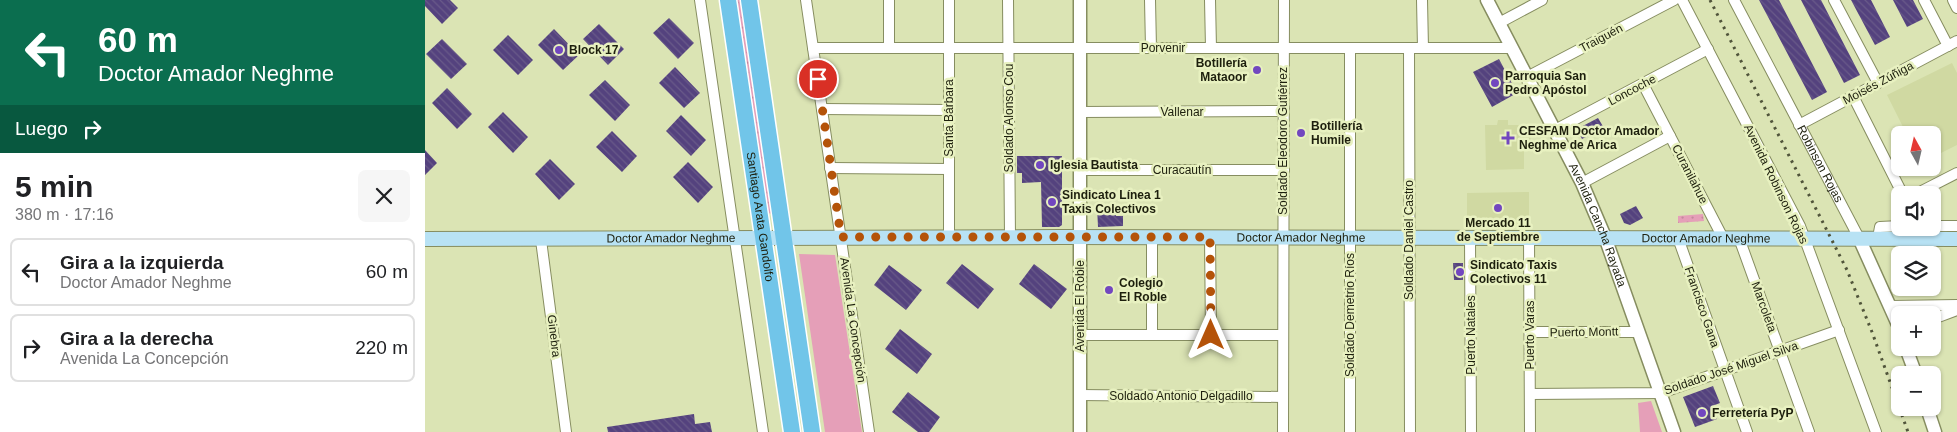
<!DOCTYPE html>
<html lang="es">
<meta charset="utf-8">
<style>
body{margin:0;font-family:Arial,sans-serif;background:#f6f6f6;color:#202124;height:100vh;display:flex;flex-direction:column;font-size:19px;white-space:nowrap}
*{box-sizing:border-box;margin:0}
p{font-size:16px;color:#757577}
.icon{flex:none;width:28px;height:28px;fill:none;stroke:currentColor;stroke-width:2;stroke-linecap:round;stroke-linejoin:round}
.map{position:relative;flex:1;overflow:hidden}
.drawer{display:flex;flex-direction:column;background:#fff;width:425px}
.drawer>*{flex:none}
.hud{background:#0b6e4f;color:#fff;overflow:hidden}
.needle{width:32px;rotate:352deg}
.fabs{position:absolute;left:1466px;top:126px;display:grid;gap:10px}
.fabs a{display:grid;place-items:center;width:50px;height:50px;border-radius:8px;background:#fff;box-shadow:0 1px 4px #0004;font-size:25px}
.pin{position:absolute;display:grid;place-items:center;width:42px;height:42px;color:#fff;margin:-21px;border:2px solid #fff;border-radius:50%;box-shadow:0 1px 5px #0007}
.me{position:absolute;width:55px;margin:-28px;rotate:0deg;stroke-linejoin:round;filter:drop-shadow(0 0 4px #0008)}
.turn{display:flex;align-items:center;gap:18px;height:105px;padding:0 15px;font-size:22px}
.turn .icon{width:65px;height:65px;stroke-width:2.5}
.turn b{display:block;font-size:35px;line-height:42px}
.then{display:flex;align-items:center;height:48px;padding:0 15px;background:#0003;gap:10px;font-size:19px}
.round{display:grid;place-items:center;flex:none;width:52px;height:52px;border-radius:8px;background:#f6f6f6}
.headline{display:flex;align-items:center;justify-content:space-between;height:85px;padding:0 15px}
h1{font-size:30px;font-weight:600;line-height:38px}
ul{padding:0;list-style:none}
li{display:flex;align-items:center;gap:15px;height:68px;margin:0 10px 8px;padding:0 5px;border:2px solid #e0e0e0;border-radius:8px}
li div{flex:1}
li b{display:block;font-size:19px}
li em{font-style:normal}
main{display:flex;flex:1;min-height:0}
.map>svg:first-child{display:block}
.built{fill:#d0d9a2}
.grass{fill:url(#grass-dots)}
.green{fill:#e59fb8}
.building{fill:url(#building-back-hatch)}
.lines{fill:none;stroke-linecap:round;stroke-linejoin:round}
.minor-casing{stroke:#868d60;stroke-width:12}
.tertiary-casing{stroke:#868d60;stroke-width:15}
.secondary-casing{stroke:#868d60;stroke-width:16}
.primary-casing{stroke:#fff;stroke-width:19}
.minor{stroke:#fff;stroke-width:10}
.tertiary{stroke:#fff;stroke-width:12}
.secondary{stroke:#b8e2f4;stroke-width:14}
.primary{stroke:#71c5e9;stroke-width:16}
.rail{stroke:#50543a;stroke-width:3;stroke-dasharray:2.5 5;stroke-linecap:butt}
.route{stroke:#b45309;stroke-width:9;stroke-dasharray:0 16.2}
.poi-dot{fill:#7247bf;stroke:#e8f1c0;stroke-width:2}
.labels{text-anchor:middle;dominant-baseline:central;stroke-width:5;stroke-linejoin:round;paint-order:stroke}
.street-label{font-size:12px;fill:#1d1f0d;stroke:#e8f1c0}
.poi-label{font-size:12px;font-weight:bold;fill:#1d1f0d;stroke:#e8f1c0;text-anchor:start}
</style>
<main>
<section class="drawer">
<div class="hud">
<div class="turn"><svg class="icon" aria-label="left" viewBox="0 0 24 24"><path d="M17 20v-9H6M10 6l-5 5 5 5"/></svg><div><b>60 m</b>Doctor Amador Neghme</div></div>
<div class="then">Luego<svg class="icon" aria-label="right" viewBox="0 0 24 24"><path d="M7 20v-9h11M14 6l5 5-5 5"/></svg></div>
</div>
<div class="headline"><div><h1>5 min</h1><p>380 m · 17:16</p></div><a class="round"><svg class="icon" aria-label="close" viewBox="0 0 24 24"><path d="M6 6l12 12M18 6L6 18"/></svg></a></div>
<ul>
<li><svg class="icon" aria-label="left" viewBox="0 0 24 24"><path d="M17 20v-9H6M10 6l-5 5 5 5"/></svg><div><b>Gira a la izquierda</b><p>Doctor Amador Neghme</p></div><em>60 m</em></li>
<li><svg class="icon" aria-label="right" viewBox="0 0 24 24"><path d="M7 20v-9h11M14 6l5 5-5 5"/></svg><div><b>Gira a la derecha</b><p>Avenida La Concepción</p></div><em>220 m</em></li>
</ul>
</section>
<div class="map">
<svg width="1532" height="432" viewBox="0 0 1532 432">
<defs>
<pattern id="grass-dots" width="8" height="8" patternUnits="userSpaceOnUse" patternTransform="scale(1.25)"><rect width="8" height="8" fill="#e59fb8"/><path d="M2 2h.1M6 6h.1" fill="none" stroke="#c4889d" stroke-width="1.8" stroke-linecap="round"/></pattern>
<pattern id="building-back-hatch" width="6" height="6" patternUnits="userSpaceOnUse" patternTransform="scale(1.25)"><rect width="6" height="6" fill="#54427e"/><path d="M-1 5l2 2M0 0l6 6M5-1l2 2" fill="none" stroke="#695a89"/></pattern>
</defs>
<rect width="100%" height="100%" fill="#dbe4b4"/>
<!-- built -->
<path class="built" d="M1527,63l5,10v72l-24,12v-22h-26l-20,-40z
M1073,120h10v5h22l1,26h-7v18l-38,1 -1,-45h12z
M1104,192v34l-49,1 -1,-5h-12v-29z"/>
<!-- grass -->
<path class="grass" d="M311,0h8l30,214 -8,-1z
M1278,214l1,7 -26,2v-7z"/>
<!-- green -->
<path class="green" d="M374,254l36,1 27,177h-37z
M1226,401l11,31h-22l-2,-29z"/>
<!-- building -->
<path class="building" d="M0,0h25l8,8 -16,16 -17,-18z
M1334,0h20l48,92 -15,8z
M1376,0h20l39,75 -16,8z
M1426,0h20l19,37 -15,8z
M1468,0h20l10,19 -16,8z
M244,18l25,25 -16,16 -25,-26z
M174,24l25,25 -16,16 -25,-26z
M129,29l25,26 -16,15 -25,-25z
M83,35l25,25 -15,15 -25,-25z
M17,39l25,25 -16,15 -25,-25z
M1074,59l18,34 -25,14 -19,-35z
M250,67l25,26 -16,15 -25,-25z
M180,80l25,25 -15,16 -26,-26z
M22,88l25,26 -15,15 -25,-26z
M78,112l25,25 -15,16 -25,-26z
M256,115l25,25 -15,16 -25,-25z
M1173,118l6,10 -22,11 -5,-10z
M187,131l25,25 -15,16 -26,-25z
M0,150l12,13 -12,12z
M592,156h45v69l-3,2h-17l-1,-45 -19,1v-10h-5z
M125,159l25,25 -16,16 -24,-26z
M263,162l25,25 -15,16 -25,-26z
M672,206h18l1,10h7v10l-25,1z
M1211,206l7,12 -13,7 -6,-2 -4,-9z
M1028,263h10v17h-9z
M537,264l32,25 -16,20 -32,-26z
M609,264l33,25 -16,20 -32,-25z
M464,265l33,25 -16,20 -32,-25z
M475,329l32,25 -15,20 -32,-25z
M1288,386l7,17 -8,3 5,13 -22,8 -12,-30z
M483,392l32,25 -11,15h-11l-26,-20z
M269,414l1,10 15,-2 2,10h-104l-1,-5z"/>
<g class="lines">
<defs>
<g id="minor">
<path d="M275,0l63,432"/>
<path d="M381,0l63,432"/>
<path d="M524,0v237"/>
<path d="M583,0l2,237"/>
<path d="M725,0l1,48"/>
<path d="M785,0l1,48"/>
<path d="M997,0l1,48"/>
<path d="M1257,0l118,226 76,206"/>
<path id="s1" d="M1309,0l125,238"/>
<path d="M1409,0l44,83"/>
<path d="M1499,0l24,46"/>
<path d="M1528,0l4,8"/>
<path d="M1074,23l43,-23"/>
<path d="M388,48h699"/>
<path d="M464,48v-48"/>
<path d="M925,48v384"/>
<path d="M984,48l1,384"/>
<path d="M1102,77l147,-77"/>
<path d="M1218,84l80,154"/>
<path d="M1428,96l50,99"/>
<path d="M397,109l127,1"/>
<path d="M655,112l204,-1"/>
<path d="M1374,125l158,-84"/>
<path d="M1130,130l153,-81"/>
<path d="M405,168l119,1"/>
<path d="M655,170h204"/>
<path d="M1157,183l88,-47"/>
<path d="M1489,195l43,-22"/>
<path d="M1508,226h24"/>
<path d="M785,237l1,98"/>
<path d="M1045,237l1,195"/>
<path d="M1104,237l1,195"/>
<path d="M1253,238l69,194"/>
<path d="M1314,238l70,194"/>
<path d="M1453,238l2,-11 20,-1"/>
<path d="M116,240l25,192"/>
<path d="M1465,306l67,-1"/>
<path d="M1508,319l24,-9"/>
<path d="M1105,332h109"/>
<path d="M655,335h203"/>
<path d="M727,335v-98"/>
<path d="M1105,394l131,-1 178,-63"/>
<path d="M655,395l203,2"/>
<path d="M858,432l1,-432"/>
</g>
<g id="tertiary">
<path id="s2" d="M1062,0l95,183 23,54 69,195"/>
<path d="M1434,238l41,91"/>
<path d="M1481,348l10,27"/>
<path d="M1502,408l8,24"/>
<path d="M655,432v-432"/>
</g>
<g id="secondary">
<path id="s3" d="M0,239l636,-2 896,2"/>
</g>
<g id="primary">
<path id="s4" d="M303,0l64,432"/>
<path d="M324,0l63,432"/>
</g>
</defs>
<!-- minor casing -->
<use href="#minor" class="minor-casing"/>
<!-- tertiary casing -->
<use href="#tertiary" class="tertiary-casing"/>
<!-- secondary casing -->
<use href="#secondary" class="secondary-casing"/>
<!-- primary casing -->
<use href="#primary" class="primary-casing"/>
<!-- minor -->
<use href="#minor" class="minor"/>
<!-- tertiary -->
<use href="#tertiary" class="tertiary"/>
<!-- secondary -->
<use href="#secondary" class="secondary"/>
<!-- primary -->
<use href="#primary" class="primary"/>
<!-- rail -->
<path class="rail" d="M1285,0l137,270 25,62 36,100"/>
</g>
<g class="lines">
<!-- route -->
<path class="route" d="M393,79l23,158h369l1,98"/>
</g>
<!-- markers -->
<g class="poi-dot">
<circle cx="134" cy="50" r="5"/>
<circle cx="832" cy="70" r="5"/>
<circle cx="1070" cy="83" r="5"/>
<circle cx="876" cy="133" r="5"/>
<path d="M1080.5 130.5h5v5h5v5h-5v5h-5v-5h-5v-5h5z"/>
<circle cx="615" cy="165" r="5"/>
<circle cx="627" cy="202" r="5"/>
<circle cx="1073" cy="208" r="5"/>
<circle cx="1035" cy="272" r="5"/>
<circle cx="684" cy="290" r="5"/>
<circle cx="1277" cy="413" r="5"/>
</g>
<g class="labels">
<!-- street labels -->
<g class="street-label">
<text transform="translate(1176 38) rotate(-28)">Traiguén</text>
<text x="738" y="48">Porvenir</text>
<text transform="translate(1453 83) rotate(-28)">Moisés Zúñiga</text>
<text transform="translate(1207 90) rotate(-28)">Loncoche</text>
<text x="757" y="112">Vallenar</text>
<text transform="translate(524 118) rotate(-90)">Santa Bárbara</text>
<text transform="translate(584 118) rotate(-90)">Soldado Alonso Cou</text>
<text transform="translate(858 141) rotate(-90)">Soldado Eleodoro Gutiérrez</text>
<text stroke="none"><textPath href="#s1" startOffset="185">Robinson Rojas</textPath></text>
<text x="757" y="170">Curacautín</text>
<text transform="translate(1265 174) rotate(63)">Curanilahue</text>
<text transform="translate(1351 184) rotate(64)">Avenida Robinson Rojas</text>
<text stroke="none"><textPath href="#s4" startOffset="219">Santiago Arata Gandolfo</textPath></text>
<text stroke="none"><textPath href="#s2" startOffset="251">Avenida Cancha Rayada</textPath></text>
<text stroke="none"><textPath href="#s3" startOffset="876">Doctor Amador Neghme</textPath></text>
<text stroke="none"><textPath href="#s3" startOffset="1281">Doctor Amador Neghme</textPath></text>
<text stroke="none"><textPath href="#s3" startOffset="246">Doctor Amador Neghme</textPath></text>
<text transform="translate(984 240) rotate(-90)">Soldado Daniel Castro</text>
<text transform="translate(655 306) rotate(-90)">Avenida El Roble</text>
<text transform="translate(1277 307) rotate(71)">Francisco Gana</text>
<text transform="translate(1339 307) rotate(70)">Marcoleta</text>
<text transform="translate(925 315) rotate(-90)">Soldado Demetrio Ríos</text>
<text transform="translate(428 320) rotate(82)">Avenida La Concepción</text>
<text transform="translate(1159 332) rotate(-1)">Puerto Montt</text>
<text transform="translate(1046 335) rotate(-90)">Puerto Natales</text>
<text transform="translate(1105 335) rotate(-90)">Puerto Varas</text>
<text transform="translate(129 336) rotate(83)">Ginebra</text>
<text transform="translate(1306 368) rotate(-19)">Soldado José Miguel Silva</text>
<text x="756" y="396">Soldado Antonio Delgadillo</text>
</g>
<!-- poi labels -->
<g class="poi-label">
<text x="144" y="50">Block 17</text>
<text x="822" y="63" text-anchor="end">Botillería<tspan x="822" dy="14">Mataoor</tspan></text>
<text x="1080" y="76">Parroquia San<tspan x="1080" dy="14">Pedro Apóstol</tspan></text>
<text x="886" y="126">Botillería<tspan x="886" dy="14">Humile</tspan></text>
<text x="1094" y="131">CESFAM Doctor Amador<tspan x="1094" dy="14">Neghme de Arica</tspan></text>
<text x="625" y="165">Iglesia Bautista</text>
<text x="637" y="195">Sindicato Línea 1<tspan x="637" dy="14">Taxis Colectivos</tspan></text>
<text x="1073" y="223" text-anchor="middle">Mercado 11<tspan x="1073" dy="14">de Septiembre</tspan></text>
<text x="1045" y="265">Sindicato Taxis<tspan x="1045" dy="14">Colectivos 11</tspan></text>
<text x="694" y="283">Colegio<tspan x="694" dy="14">El Roble</tspan></text>
<text x="1287" y="413">Ferretería PyP</text>
</g>
</g>
</svg>
<div class="fabs">
<a><svg class="needle" viewBox="-14 -14 28 28"><path d="M0-13l5 13h-10z" fill="#e53935"/><path d="M0 13l5-13h-10z" fill="#757577"/></svg></a>
<a><svg class="icon" aria-label="sound" viewBox="0 0 24 24"><path d="M4 9h4l5-4v14l-5-4H4zM17 9q2 3 0 6"/></svg></a>
<a><svg class="icon" aria-label="layers" viewBox="0 0 24 24"><path d="M12 4l9 5-9 5-9-5zM3 14l9 5 9-5"/></svg></a>
<a>+</a>
<a>−</a>
</div>
<div class="pin" style="left:393px;top:79px;background:#d93025"><svg class="icon" aria-label="arrive" viewBox="0 0 24 24"><path d="M6 21V4h12l-3 4 3 4H6"/></svg></div>
<svg class="me" style="left:786px;top:335px" viewBox="-20 -20 40 40"><path d="M0-17L14 15 0 8-14 15z" fill="#b45309" stroke="#fff" stroke-width="4"/></svg>
</div>
</main>
